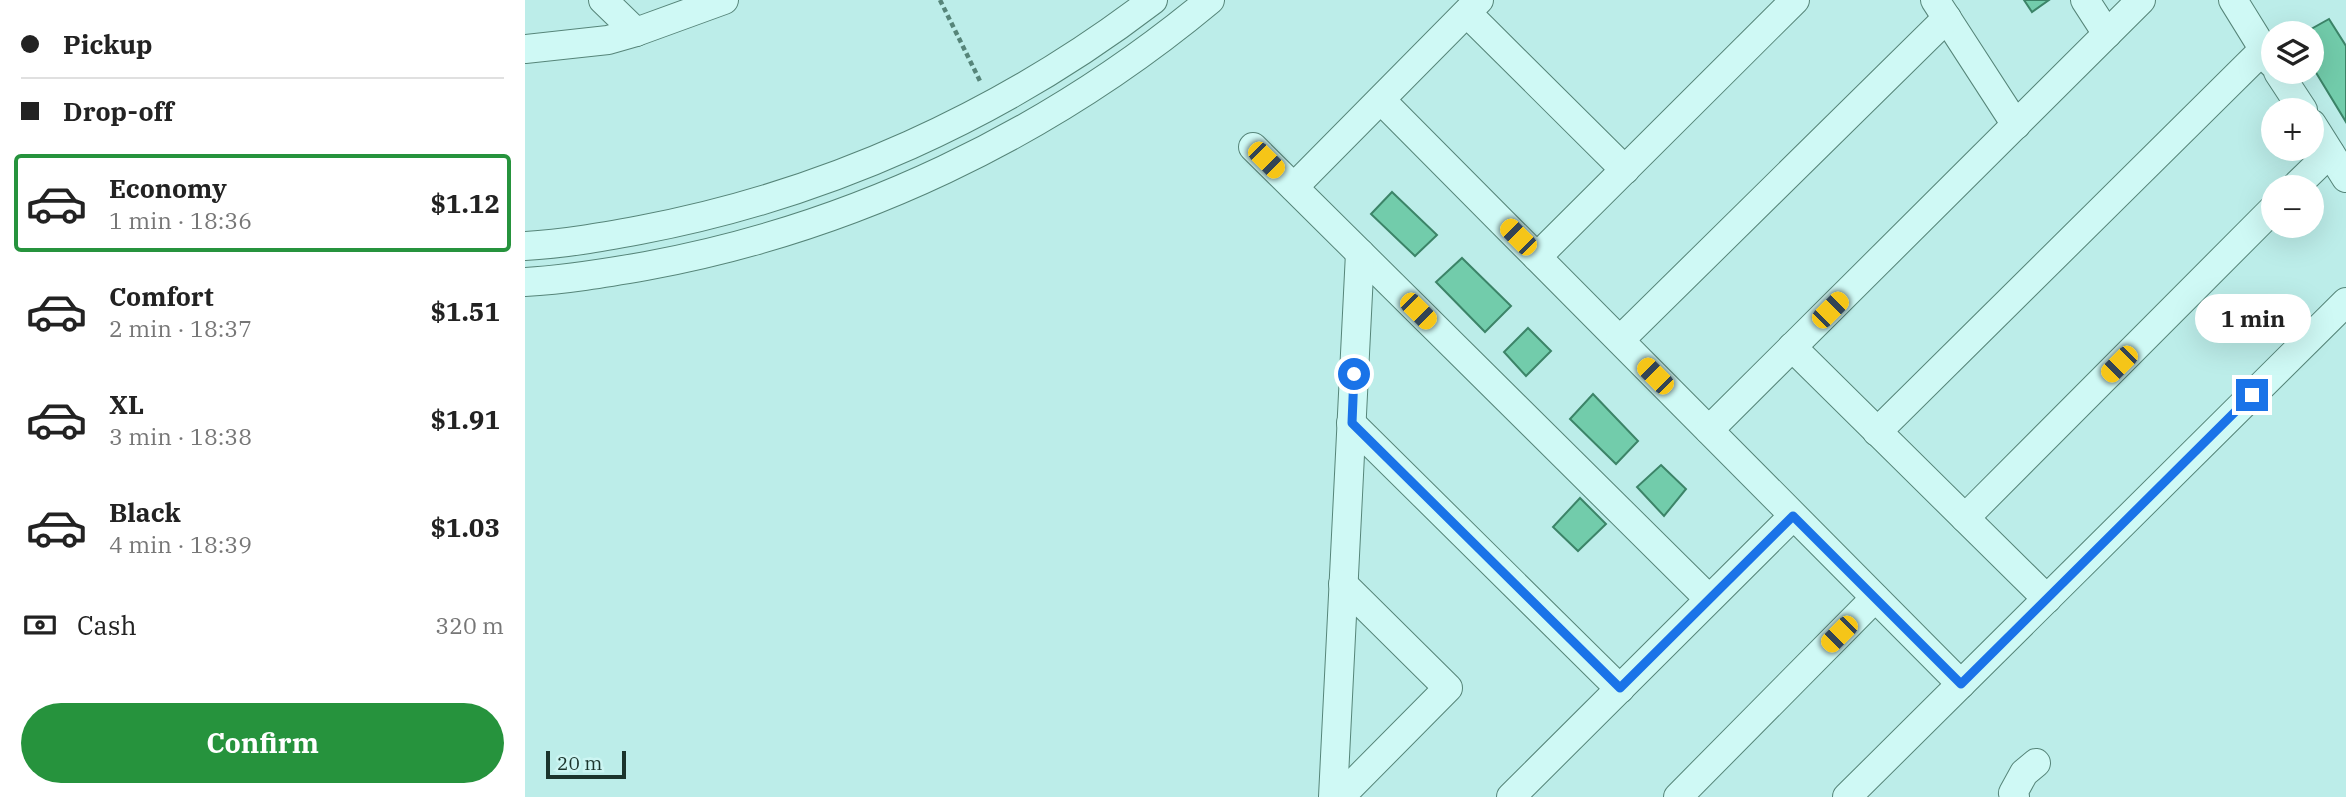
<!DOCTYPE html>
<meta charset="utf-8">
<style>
body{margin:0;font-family:"IBM Plex Serif",serif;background:#f2f2f2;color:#222;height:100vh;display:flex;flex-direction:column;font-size:26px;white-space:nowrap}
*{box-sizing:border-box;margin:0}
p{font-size:23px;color:#767676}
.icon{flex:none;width:38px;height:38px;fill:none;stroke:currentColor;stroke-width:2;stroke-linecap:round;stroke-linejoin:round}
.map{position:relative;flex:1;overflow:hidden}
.panel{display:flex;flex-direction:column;background:#fff;width:525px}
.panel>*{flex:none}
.banner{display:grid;align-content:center;height:154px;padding:0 21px;background:#fff}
.controls{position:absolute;left:1736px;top:21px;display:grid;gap:14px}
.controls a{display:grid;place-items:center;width:63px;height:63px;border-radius:50%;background:#fff;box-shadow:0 7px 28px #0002;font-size:35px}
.scale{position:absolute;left:21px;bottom:18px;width:80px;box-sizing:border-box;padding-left:7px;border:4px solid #1b342c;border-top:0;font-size:19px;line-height:24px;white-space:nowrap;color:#1b342c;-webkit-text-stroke:5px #ccf5f2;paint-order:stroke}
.end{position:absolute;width:32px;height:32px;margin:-16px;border:9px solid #1a73e8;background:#fff;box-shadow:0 0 0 4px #fff}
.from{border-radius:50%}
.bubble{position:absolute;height:49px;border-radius:24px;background:#fff;box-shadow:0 7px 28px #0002;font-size:23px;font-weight:700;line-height:49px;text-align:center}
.car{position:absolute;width:21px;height:42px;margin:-21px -10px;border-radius:9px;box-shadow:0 0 5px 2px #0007;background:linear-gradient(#f5c518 24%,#345 0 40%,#f5c518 0 76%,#345 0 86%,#f5c518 0)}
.banner b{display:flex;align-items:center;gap:24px;height:66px;font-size:26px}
.banner b+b{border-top:2px solid #e0e0e0}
.banner i{width:18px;height:18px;background:#222}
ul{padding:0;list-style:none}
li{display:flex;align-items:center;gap:21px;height:98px;margin:0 14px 10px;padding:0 7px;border:4px solid transparent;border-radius:7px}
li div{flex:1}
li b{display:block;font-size:26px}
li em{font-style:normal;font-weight:700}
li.selected{border-color:#26933d}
li>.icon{width:63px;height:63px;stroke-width:1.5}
.pay{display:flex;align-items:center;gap:18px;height:77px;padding:0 21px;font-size:26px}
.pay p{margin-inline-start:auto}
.primary-button{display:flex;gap:14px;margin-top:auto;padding:14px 21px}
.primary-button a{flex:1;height:80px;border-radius:42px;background:#26933d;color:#fff;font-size:28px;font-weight:700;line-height:80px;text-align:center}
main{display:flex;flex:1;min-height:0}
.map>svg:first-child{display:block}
.building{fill:#72ccab;stroke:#3c8468;stroke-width:2}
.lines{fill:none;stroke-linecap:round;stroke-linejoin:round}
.minor-casing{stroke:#568579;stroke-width:30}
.path{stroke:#568579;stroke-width:4.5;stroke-dasharray:5 3.5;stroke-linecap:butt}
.minor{stroke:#cff9f5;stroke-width:28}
.route{stroke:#1a73e8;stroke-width:9}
</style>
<main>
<section class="panel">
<div class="banner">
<b><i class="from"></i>Pickup</b>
<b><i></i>Drop-off</b>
</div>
<ul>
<li class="selected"><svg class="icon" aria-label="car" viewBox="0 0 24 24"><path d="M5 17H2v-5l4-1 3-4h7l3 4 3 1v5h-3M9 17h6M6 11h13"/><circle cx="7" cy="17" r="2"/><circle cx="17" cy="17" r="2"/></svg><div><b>Economy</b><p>1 min · 18:36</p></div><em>$1.12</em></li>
<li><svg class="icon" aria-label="car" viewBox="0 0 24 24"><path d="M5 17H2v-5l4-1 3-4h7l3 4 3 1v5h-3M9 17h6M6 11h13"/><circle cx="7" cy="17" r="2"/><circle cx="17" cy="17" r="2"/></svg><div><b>Comfort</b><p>2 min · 18:37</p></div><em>$1.51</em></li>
<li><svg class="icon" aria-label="car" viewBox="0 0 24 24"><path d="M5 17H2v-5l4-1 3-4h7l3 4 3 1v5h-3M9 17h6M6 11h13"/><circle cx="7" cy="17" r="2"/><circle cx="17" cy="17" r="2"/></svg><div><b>XL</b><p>3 min · 18:38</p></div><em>$1.91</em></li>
<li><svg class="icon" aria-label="car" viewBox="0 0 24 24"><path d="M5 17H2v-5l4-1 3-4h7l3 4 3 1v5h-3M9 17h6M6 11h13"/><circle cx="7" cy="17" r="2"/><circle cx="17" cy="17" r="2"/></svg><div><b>Black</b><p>4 min · 18:39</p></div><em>$1.03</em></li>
</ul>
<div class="pay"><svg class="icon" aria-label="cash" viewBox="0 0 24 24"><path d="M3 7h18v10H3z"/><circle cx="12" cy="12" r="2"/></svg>Cash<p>320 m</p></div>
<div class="primary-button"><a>Confirm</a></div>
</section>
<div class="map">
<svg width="1821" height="797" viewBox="0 0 1821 797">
<rect width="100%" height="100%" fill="#bcede9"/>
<!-- building -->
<g class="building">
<path d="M 1499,0 L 1524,0 L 1507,12 Z"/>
<path d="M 1804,19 L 1821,46 L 1821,122 L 1787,66 L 1787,33 L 1779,33 Z"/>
<path d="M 867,192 L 912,235 L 890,256 L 846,214 Z"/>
<path d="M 937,258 L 986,306 L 960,332 L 911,282 Z"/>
<path d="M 1003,328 L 1026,351 L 1001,376 L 979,352 Z"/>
<path d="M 1068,394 L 1113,441 L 1091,464 L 1045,419 Z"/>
<path d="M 1136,465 L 1161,489 L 1139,516 L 1112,487 Z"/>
<path d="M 1055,498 L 1081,524 L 1053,551 L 1028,527 Z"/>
</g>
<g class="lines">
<!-- minor casing -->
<g class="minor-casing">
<g id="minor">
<path d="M 78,0 L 111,32"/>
<path d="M 1410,0 L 1491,125"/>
<path d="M 1560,0 L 1582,34"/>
<path d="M 1708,0 L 1747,63"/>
<path d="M 942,13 L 1100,170"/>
<path d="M 0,49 L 83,40 L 111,32 L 199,0"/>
<path d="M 1753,72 L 1778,110"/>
<path d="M 856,100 L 1436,684"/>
<path d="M 1787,124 L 1821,178"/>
<path d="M 728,147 L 1184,599"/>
<path d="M 769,187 L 954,0"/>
<path d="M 1770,187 L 1805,153"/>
<path d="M 0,246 C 39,244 77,237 115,230 C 301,195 478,115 628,0"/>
<path d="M 1012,257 L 1270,0"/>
<path d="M 0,282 C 40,280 81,273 121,266 C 328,228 523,135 685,0"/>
<path d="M 1095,340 L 1422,18"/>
<path d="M 1267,347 L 1522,599"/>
<path d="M 826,423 L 1095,689"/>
<path d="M 1184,430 L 1616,0"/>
<path d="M 1352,432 L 1739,49"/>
<path d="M 1440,518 L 1748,209"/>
<path d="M 808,797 L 835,253"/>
<path d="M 815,797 L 923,688 L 818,584"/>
<path d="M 986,797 L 1268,516"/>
<path d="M 1153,797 L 1350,598"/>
<path d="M 1322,797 L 1821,302"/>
<path d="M 1490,797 L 1488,793 L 1499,773 L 1511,763"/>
</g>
</g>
<!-- path -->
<path class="path" d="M 415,0 L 455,81"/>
<!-- minor -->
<use href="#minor" class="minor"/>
</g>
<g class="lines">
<!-- route -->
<path class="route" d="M 829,374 L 827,423 L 1095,688 L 1268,516 L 1436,684 L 1727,395"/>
</g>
</svg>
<div class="controls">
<a><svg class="icon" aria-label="layers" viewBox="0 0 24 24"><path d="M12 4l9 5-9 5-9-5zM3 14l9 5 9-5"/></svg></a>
<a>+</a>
<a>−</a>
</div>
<div class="scale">20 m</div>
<i class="end from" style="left:829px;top:374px"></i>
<i class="end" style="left:1727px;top:395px"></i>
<div class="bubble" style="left:1670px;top:294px;width:116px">1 min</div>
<i class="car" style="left:741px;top:160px;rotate:135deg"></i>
<i class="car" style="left:993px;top:237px;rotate:315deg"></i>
<i class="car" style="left:1305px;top:310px;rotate:45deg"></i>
<i class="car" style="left:893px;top:311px;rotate:135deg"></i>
<i class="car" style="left:1594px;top:364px;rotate:225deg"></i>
<i class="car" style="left:1130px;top:376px;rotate:315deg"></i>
<i class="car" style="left:1314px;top:634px;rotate:225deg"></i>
</div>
</main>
